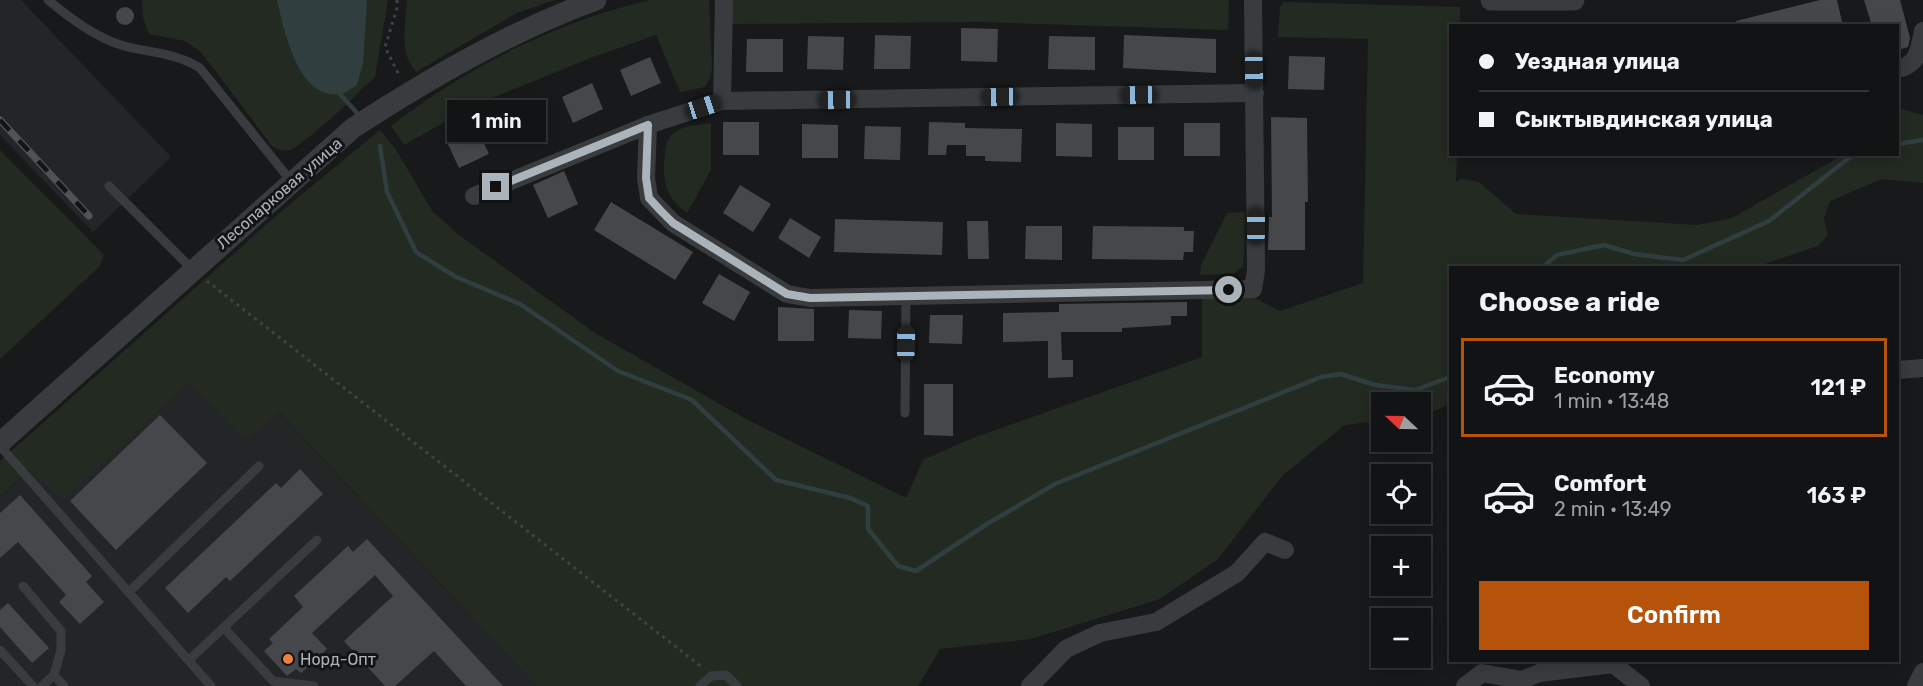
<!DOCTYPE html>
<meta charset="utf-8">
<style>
body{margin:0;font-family:Rubik,sans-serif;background:#1f2022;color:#f1f3f6;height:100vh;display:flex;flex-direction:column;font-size:22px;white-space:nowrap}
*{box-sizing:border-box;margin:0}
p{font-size:20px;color:#9c9ea0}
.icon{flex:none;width:33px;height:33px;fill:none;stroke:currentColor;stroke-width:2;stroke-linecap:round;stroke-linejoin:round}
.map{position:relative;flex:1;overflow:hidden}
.drawer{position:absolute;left:1449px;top:266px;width:450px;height:396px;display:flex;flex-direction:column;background:#121314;border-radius:0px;box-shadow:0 3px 15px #0003,0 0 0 2px #313234}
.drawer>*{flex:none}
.top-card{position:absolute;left:1449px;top:24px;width:450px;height:132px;border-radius:0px;box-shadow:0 3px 15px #0003,0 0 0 2px #313234;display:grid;align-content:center;height:132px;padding:0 30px;background:#121314}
.needle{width:39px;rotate:292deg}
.tools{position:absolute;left:1371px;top:392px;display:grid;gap:12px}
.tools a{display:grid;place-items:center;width:60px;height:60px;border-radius:0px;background:#121314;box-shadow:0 3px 15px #0003,0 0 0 2px #313234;font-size:30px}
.end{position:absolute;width:27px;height:27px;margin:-14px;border:8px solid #abb4ba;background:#111;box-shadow:0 0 0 3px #111}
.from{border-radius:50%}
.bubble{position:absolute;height:42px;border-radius:0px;background:#121314;box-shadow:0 3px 15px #0003,0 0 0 2px #313234;font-size:20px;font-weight:600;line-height:42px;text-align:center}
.car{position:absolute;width:18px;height:36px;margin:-18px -9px;border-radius:8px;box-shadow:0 0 4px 2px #0007;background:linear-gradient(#222 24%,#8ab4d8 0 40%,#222 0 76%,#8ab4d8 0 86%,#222 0)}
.top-card b{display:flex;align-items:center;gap:21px;height:57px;font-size:22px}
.top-card b+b{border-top:2px solid #313234}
.top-card i{width:15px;height:15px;background:#f1f3f6}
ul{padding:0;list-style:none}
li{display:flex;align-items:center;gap:18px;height:99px;margin:0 12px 9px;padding:0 18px;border:3px solid transparent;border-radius:0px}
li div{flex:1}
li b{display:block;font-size:22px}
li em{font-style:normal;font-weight:600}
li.on{border-color:#b45309}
li>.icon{width:54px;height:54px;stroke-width:1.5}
h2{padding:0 30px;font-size:27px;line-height:72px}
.action{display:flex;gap:12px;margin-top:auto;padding:12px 30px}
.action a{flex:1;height:69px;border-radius:0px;background:#b45309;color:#fff;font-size:24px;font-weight:600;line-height:69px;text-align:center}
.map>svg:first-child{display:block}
.built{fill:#242527}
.green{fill:#232a22}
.water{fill:#303e40}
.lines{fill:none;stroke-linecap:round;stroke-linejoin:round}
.stream{stroke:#303e40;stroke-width:4.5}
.building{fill:#45474a}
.path{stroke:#3f4346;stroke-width:3;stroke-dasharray:3 4.5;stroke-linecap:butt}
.service{stroke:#393c3f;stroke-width:9}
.minor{stroke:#393c3f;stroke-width:18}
.tertiary{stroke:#393c3f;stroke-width:21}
.rail-casing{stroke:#4e5356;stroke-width:7}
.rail{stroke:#131415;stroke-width:4.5;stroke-dasharray:14;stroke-linecap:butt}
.route{stroke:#abb4ba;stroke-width:8}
.poi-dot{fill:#ee803d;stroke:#131415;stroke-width:2}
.labels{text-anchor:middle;stroke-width:6;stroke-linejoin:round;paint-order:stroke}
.street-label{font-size:16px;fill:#abb4ba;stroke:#131415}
.poi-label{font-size:16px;fill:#abb4ba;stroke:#131415;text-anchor:start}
</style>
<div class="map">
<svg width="1923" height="686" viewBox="0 0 1923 686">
<rect width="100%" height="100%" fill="#18191a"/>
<!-- built -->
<g class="built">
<path d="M 0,0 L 21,0 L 171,157 L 93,232 L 0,135 Z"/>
<path d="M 195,323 L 536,686 L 0,686 L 0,497 Z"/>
</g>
<!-- green -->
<g class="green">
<path d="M 142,0 L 388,0 L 375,77 L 367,85 L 364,86 C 358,96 299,148 290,150 C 282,152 278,149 272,146 L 201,52 L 185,41 L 149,34 L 143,17 Z"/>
<path d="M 407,0 L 555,0 L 517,13 L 416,72 C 398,53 406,24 407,0 Z"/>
<path d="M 650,0 L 709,0 L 712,66 L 711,76 L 705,87 L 680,92 L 656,35 L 596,56 L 477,104 L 404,145 L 391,126 C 465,68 558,21 650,0 Z"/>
<path d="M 729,0 L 1229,0 L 1228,30 L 980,22 L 732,24 L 731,85 Z"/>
<path d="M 1283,2 L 1460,7 L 1460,25 L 1450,26 L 1450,154 L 1457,155 L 1456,182 L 1461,179 L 1479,182 L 1516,214 L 1698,225 L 1732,218 L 1834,160 L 1839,155 L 1898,154 L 1898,108 L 1923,115 L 1923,183 L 1882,179 L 1830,201 L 1824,218 L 1828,235 L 1818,246 L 1756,267 L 1450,267 L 1450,404 L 1421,417 L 1420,402 L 1382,402 L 1381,421 L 1345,425 L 1283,475 L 1218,559 L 1160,599 L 1031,639 L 940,649 L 918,686 L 536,686 L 279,412 L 249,438 L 243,439 L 190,383 L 185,385 L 63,500 L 29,470 L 0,497 L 0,461 L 284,209 L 380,130 L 395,148 L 433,212 L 459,235 L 595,333 L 746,419 L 906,498 L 923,460 L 970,439 L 1202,357 L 1202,298 L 1255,298 L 1280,311 L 1363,283 L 1368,39 L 1278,37 L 1280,7 Z"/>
<path d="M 711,123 L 711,170 L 687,213 C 664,197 662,178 665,152 C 666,144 668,137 675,132 C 684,125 700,125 711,123 Z"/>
<path d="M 0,150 L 104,255 L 99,267 L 0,359 Z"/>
<path d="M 1246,212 L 1243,267 L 1233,274 L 1200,275 L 1201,265 L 1227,213 Z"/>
</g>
<!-- water -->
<path class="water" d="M 277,0 L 367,0 L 363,63 L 357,85 C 352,88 345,94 340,94 C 298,100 284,30 277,0 Z"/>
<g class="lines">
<!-- stream -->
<g class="stream">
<path d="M 340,94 L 357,113"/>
<path d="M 1898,144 L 1923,140"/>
<path d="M 380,146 L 387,192 L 416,252 L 456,277 L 520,304 L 618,371 L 692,400 L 776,480 L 850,498 L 868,506 L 868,529 L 898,566 L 916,571 L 987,524 L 1055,484 L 1321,377 L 1341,374 L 1375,385 L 1415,390 L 1450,377"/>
<path d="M 1543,267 L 1557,255 L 1604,245 L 1634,254 L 1683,260 L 1769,221 L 1854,154"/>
</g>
</g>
<!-- building -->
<g class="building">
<path d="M 1820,0 L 1837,0 L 1843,26 L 1737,26 L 1736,21 Z"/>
<path d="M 1864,0 L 1900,0 L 1910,38 L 1908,47 L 1898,50 L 1898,26 L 1872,26 Z"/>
<circle cx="125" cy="16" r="9"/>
<path d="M 961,28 L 998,29 L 997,62 L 961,61 Z"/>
<path d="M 875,35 L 911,36 L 910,69 L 874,69 Z"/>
<path d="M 1124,35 L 1216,39 L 1216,73 L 1123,68 Z"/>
<path d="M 808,36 L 844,37 L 843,70 L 807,69 Z"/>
<path d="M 1049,36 L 1095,37 L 1095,70 L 1048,69 Z"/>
<path d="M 747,39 L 783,39 L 783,72 L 746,72 Z"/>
<path d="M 1289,56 L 1325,57 L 1324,90 L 1288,89 Z"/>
<path d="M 650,57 L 661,83 L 631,96 L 620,70 Z"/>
<path d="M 592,83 L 603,109 L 573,123 L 562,97 Z"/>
<path d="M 533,103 L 545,129 L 515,143 L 503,117 Z"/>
<path d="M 1271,117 L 1307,118 L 1308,202 L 1305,202 L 1305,250 L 1268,250 L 1269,217 L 1272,217 Z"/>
<rect x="723" y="122" width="36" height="33"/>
<path d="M 929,122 L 965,123 L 965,128 L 1022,129 L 1021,162 L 985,161 L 985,156 L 966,156 L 966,145 L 947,145 L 946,155 L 928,155 Z"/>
<path d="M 1056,123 L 1092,124 L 1092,157 L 1056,156 Z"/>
<rect x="1184" y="123" width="36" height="33"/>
<path d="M 802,124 L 838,125 L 838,158 L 802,158 Z"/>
<path d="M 865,126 L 901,127 L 900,160 L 864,159 Z"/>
<rect x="1118" y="127" width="36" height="33"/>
<path d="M 477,128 L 489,154 L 459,168 L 447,142 Z"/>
<path d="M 564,171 L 578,204 L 548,218 L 533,185 Z"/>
<path d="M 740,185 L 771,204 L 753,232 L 723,213 Z"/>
<path d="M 611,202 L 693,252 L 675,280 L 594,230 Z"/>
<path d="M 790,218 L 821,237 L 809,258 L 778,238 Z"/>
<path d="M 835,219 L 943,222 L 942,255 L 834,252 Z"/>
<path d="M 967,221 L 988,221 L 989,259 L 968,259 Z"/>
<path d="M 1026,226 L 1062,226 L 1062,260 L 1025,259 Z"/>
<path d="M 1093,226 L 1184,227 L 1184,231 L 1194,231 L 1193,252 L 1184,252 L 1183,260 L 1092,259 Z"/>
<path d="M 719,274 L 750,292 L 734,321 L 702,303 Z"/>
<path d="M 1187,302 L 1187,316 L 1171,316 L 1171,325 L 1122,328 L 1122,332 L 1061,332 L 1062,360 L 1073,360 L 1073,377 L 1048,378 L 1048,341 L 1003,342 L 1003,313 L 1059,312 L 1059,304 Z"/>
<path d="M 778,307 L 814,309 L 814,341 L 778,341 Z"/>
<path d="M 849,310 L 882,311 L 881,339 L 848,338 Z"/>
<path d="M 930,315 L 963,315 L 962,344 L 929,343 Z"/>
<path d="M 924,384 L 953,384 L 953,436 L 924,435 Z"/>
<path d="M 160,415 L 207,463 L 116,550 L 70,501 Z"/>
<path d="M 300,469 L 323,494 L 230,581 L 226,577 L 188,613 L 165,588 L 276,483 L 281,488 Z"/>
<path d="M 20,495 L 92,576 L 86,582 L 104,602 L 80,624 L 59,602 L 66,595 L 18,542 L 0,558 L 0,513 Z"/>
<path d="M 367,539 L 503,686 L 466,686 L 434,651 L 395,686 L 385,686 L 344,641 L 393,596 L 375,575 L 312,633 L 327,649 L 301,673 L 296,669 L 287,676 L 264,651 L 273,643 L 269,639 L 303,607 L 294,596 L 348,546 L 353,552 Z"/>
<path d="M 8,603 L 49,648 L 32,663 L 0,627 L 0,610 Z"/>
</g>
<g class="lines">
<!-- path -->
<g class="path">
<path d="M 397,0 L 397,8 L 385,47 L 400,77"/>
<path d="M 207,281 L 703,668"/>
</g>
<!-- service -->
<g class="service">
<path d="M 48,0 C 70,18 96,38 124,46 C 150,53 177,53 200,68 L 291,181"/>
<path d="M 109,186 L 192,269"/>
<path d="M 905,413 L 906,296"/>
<path d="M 0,446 L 211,686"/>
<path d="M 23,586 L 61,631 L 61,650 L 54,675"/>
<path d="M 129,592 L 259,466"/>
<path d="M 224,628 L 273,681 L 314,686"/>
<path d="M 0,650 L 33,686"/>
<path d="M 189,660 L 317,540"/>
<path d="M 42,686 L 54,675 L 64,686"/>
<path d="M 700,686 L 711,676 L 726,675 L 737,686"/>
</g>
<!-- minor -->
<g class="minor">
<path d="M 1898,69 C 1919,64 1919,49 1923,31"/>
<path d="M 722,101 L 724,0"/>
<path d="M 648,125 L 646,178 L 649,198 L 673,223 L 787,294 L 810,298 L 1253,289 L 1256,270 L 1253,0"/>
<path d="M 474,196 L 648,125 L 722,101 L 1255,93"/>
<path d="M 1898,370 L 1923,368"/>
<path d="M 1030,686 L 1066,649 L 1100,633 L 1156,622 L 1237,573 L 1265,542 L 1285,550"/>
<path d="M 1465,686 L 1482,673 L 1522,680 L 1539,673 L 1613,664 L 1641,686"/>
<path d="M 1916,686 L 1923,672"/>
</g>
<!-- tertiary -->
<g class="tertiary">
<path d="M 1491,0 L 1574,0"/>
<path d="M 0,443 L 353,128 C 430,78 509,32 596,0"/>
</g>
<!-- rail casing -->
<g class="rail-casing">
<path id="rail" d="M 0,120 L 89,216"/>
</g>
<!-- rail -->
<use href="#rail" class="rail"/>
</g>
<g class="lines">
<!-- route -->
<path class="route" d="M 496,187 L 648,125 L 646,178 L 649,198 L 661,211 L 673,223 L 787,294 L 810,298 L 1229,290"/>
</g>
<!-- markers -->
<circle class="poi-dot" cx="288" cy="659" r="6"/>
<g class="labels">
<!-- street labels -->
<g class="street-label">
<text transform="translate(279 193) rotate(-41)" y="6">Лесопарковая улица</text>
</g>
<!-- poi labels -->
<g class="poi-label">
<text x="300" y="665">Норд-Опт</text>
</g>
</g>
</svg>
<div class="tools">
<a><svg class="needle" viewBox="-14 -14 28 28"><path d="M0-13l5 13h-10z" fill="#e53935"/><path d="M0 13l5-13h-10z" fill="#9c9ea0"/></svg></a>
<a><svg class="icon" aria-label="locate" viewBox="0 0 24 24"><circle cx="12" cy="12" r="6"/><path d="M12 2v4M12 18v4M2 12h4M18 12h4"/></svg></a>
<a>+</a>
<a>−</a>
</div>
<i class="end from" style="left:1229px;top:290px"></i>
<i class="end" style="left:496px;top:187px"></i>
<div class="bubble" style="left:447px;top:100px;width:99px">1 min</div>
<i class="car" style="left:1254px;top:70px;rotate:179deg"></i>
<i class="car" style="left:1139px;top:95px;rotate:269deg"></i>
<i class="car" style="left:1000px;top:97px;rotate:269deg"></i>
<i class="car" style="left:837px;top:100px;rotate:269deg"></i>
<i class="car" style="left:703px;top:107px;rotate:72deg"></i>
<i class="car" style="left:1256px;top:226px;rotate:0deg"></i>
<i class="car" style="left:906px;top:343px;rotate:1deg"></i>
<div class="top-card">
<b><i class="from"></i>Уездная улица</b>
<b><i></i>Сыктывдинская улица</b>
</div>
<section class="drawer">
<h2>Choose a ride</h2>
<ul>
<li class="on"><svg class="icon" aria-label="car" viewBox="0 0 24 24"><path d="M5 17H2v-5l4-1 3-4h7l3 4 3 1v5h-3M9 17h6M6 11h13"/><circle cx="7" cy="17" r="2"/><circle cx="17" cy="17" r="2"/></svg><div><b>Economy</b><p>1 min · 13:48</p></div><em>121 ₽</em></li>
<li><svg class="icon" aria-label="car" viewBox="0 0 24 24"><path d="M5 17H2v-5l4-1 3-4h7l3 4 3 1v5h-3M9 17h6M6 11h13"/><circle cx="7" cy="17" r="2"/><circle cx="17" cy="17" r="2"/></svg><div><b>Comfort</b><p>2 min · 13:49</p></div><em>163 ₽</em></li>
</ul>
<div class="action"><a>Confirm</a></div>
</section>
</div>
